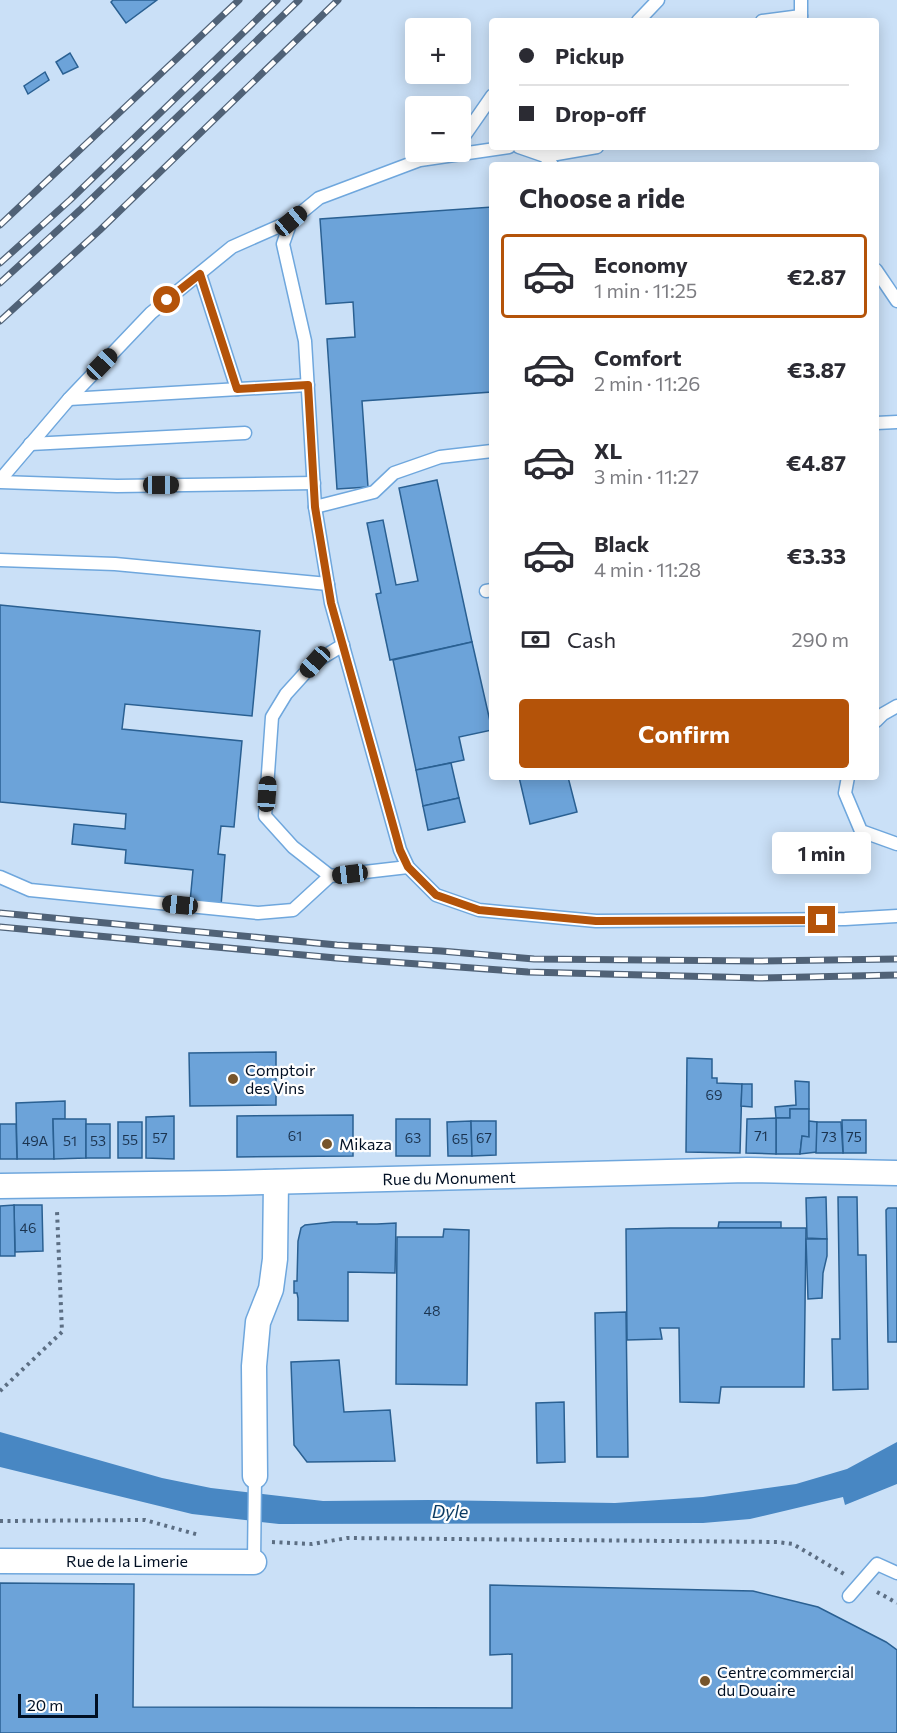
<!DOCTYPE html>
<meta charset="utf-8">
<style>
body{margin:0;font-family:Commissioner,sans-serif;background:#f2f2f3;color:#2b2b33;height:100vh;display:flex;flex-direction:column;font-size:22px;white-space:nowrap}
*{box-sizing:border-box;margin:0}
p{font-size:20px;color:#7c7c81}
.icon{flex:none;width:33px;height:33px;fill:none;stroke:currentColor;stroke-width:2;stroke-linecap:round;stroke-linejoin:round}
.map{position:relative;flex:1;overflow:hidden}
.sheet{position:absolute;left:489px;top:162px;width:390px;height:618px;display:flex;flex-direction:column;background:#fff;border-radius:6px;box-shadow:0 3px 15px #0003}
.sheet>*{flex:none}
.banner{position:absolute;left:489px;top:18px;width:390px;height:132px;border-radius:6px;box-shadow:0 3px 15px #0003;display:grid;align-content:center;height:132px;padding:0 30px;background:#fff}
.buttons{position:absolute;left:405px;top:18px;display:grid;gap:12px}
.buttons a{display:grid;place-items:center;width:66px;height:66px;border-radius:6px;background:#fff;box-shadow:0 3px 15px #0003;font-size:30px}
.scale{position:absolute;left:18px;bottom:15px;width:80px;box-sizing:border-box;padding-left:6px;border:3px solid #000f23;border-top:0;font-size:16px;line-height:21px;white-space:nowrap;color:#000f23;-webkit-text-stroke:4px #fefefe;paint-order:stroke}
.end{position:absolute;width:27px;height:27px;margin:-14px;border:8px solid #b45309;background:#fff;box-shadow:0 0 0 3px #fff}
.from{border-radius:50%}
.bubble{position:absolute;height:42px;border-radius:6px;background:#fff;box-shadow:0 3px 15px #0003;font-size:20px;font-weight:700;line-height:42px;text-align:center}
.car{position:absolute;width:18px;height:36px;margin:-18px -9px;border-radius:8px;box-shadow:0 0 4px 2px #0007;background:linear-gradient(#222 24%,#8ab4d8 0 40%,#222 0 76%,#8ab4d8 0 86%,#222 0)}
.banner b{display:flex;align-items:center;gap:21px;height:57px;font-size:22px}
.banner b+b{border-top:2px solid #e1e1e2}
.banner i{width:15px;height:15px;background:#2b2b33}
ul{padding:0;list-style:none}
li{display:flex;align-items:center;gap:18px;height:84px;margin:0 12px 9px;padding:0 18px;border:3px solid transparent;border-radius:6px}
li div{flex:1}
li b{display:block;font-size:22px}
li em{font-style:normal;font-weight:700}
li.selected{border-color:#b45309}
li>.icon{width:54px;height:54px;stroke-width:1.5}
h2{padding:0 30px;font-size:27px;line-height:72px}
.pay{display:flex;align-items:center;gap:15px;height:66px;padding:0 30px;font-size:22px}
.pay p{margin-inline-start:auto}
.cta{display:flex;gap:12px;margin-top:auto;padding:12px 30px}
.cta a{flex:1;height:69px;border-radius:6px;background:#b45309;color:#fff;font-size:24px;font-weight:700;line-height:69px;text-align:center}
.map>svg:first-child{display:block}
.water{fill:#4887c3}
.building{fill:#6ca3d9;stroke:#2a6092;stroke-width:1.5}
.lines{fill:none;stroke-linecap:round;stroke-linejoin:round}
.lane-casing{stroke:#6fa7dd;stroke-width:15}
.street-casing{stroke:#6fa7dd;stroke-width:27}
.path{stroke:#5c6e83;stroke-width:4;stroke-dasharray:3 4.5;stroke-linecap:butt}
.lane{stroke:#fff;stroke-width:12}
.street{stroke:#fff;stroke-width:24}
.rail-casing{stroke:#506277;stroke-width:7}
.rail{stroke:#fefefe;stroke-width:4.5;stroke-dasharray:14;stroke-linecap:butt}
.route{stroke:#b45309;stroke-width:8}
.poi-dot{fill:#77552c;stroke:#fefefe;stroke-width:2}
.labels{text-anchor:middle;stroke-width:4.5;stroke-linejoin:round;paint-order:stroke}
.number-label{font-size:14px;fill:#1b3450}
.poi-label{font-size:16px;fill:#000f23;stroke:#fefefe;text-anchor:start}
.street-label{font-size:16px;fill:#000f23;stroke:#fefefe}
.water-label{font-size:18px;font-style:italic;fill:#0b3b63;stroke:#fefefe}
</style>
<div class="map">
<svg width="897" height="1733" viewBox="0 0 897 1733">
<rect width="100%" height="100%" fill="#cae0f7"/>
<!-- water -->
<path class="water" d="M 0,1432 L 162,1478 L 211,1488 L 323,1501 L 428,1500 L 615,1503 L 703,1497 L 796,1484 L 847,1469 L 897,1442 L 897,1484 L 845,1505 L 843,1497 L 750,1519 L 703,1523 L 279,1524 L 192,1514 L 0,1467 Z"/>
<!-- building -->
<g class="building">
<path d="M 113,0 L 157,0 L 126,23 L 111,2 Z"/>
<path d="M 70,53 L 78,67 L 63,74 L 56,62 Z"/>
<path d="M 45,72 L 49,80 L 28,94 L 24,86 Z"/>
<path d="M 492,207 L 492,392 L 362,401 L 368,487 L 337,489 L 327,339 L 355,337 L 353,302 L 326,304 L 320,219 Z"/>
<path d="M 437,480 L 472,642 L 390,660 L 376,594 L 381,593 L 367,523 L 383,520 L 396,585 L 418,581 L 399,488 Z"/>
<path d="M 0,605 L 260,631 L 252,716 L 125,704 L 122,729 L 242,741 L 234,827 L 221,826 L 218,854 L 225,855 L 221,906 L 190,902 L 193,870 L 125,863 L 126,850 L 72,844 L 74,824 L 125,829 L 126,814 L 0,802 Z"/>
<path d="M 472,642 L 492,730 L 459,737 L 464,760 L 416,770 L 393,660 Z"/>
<path d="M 451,763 L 459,798 L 423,806 L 416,770 Z"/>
<path d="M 519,777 L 568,777 L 577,812 L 530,824 Z"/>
<path d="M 459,798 L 465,822 L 428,830 L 423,806 Z"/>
<path d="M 276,1052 L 276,1105 L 190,1106 L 189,1053 Z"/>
<path d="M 687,1058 L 712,1059 L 712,1078 L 717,1078 L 717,1083 L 742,1084 L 740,1153 L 686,1152 Z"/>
<path d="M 795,1081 L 809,1082 L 809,1109 L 790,1109 L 790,1118 L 776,1118 L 775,1107 L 796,1105 Z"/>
<path d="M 742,1084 L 752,1084 L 752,1107 L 741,1106 Z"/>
<path d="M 65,1101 L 65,1119 L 53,1119 L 54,1159 L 17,1159 L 16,1103 Z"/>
<path d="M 790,1109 L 809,1109 L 809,1137 L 802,1136 L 800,1154 L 776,1154 L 776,1118 L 790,1118 Z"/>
<path d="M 353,1115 L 353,1156 L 237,1157 L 237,1116 Z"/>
<path d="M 174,1116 L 174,1159 L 146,1158 L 146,1117 Z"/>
<path d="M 776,1118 L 776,1154 L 746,1153 L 747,1119 Z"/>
<path d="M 53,1119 L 86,1119 L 86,1158 L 54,1159 Z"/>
<rect x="396" y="1119" width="34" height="37"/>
<path d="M 842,1120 L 866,1120 L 866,1153 L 843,1153 Z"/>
<path d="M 471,1121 L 472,1156 L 448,1156 L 447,1122 Z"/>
<path d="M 471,1121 L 496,1121 L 496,1155 L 472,1156 Z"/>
<path d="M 809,1121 L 817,1122 L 817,1152 L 800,1154 L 802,1136 L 809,1137 Z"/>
<rect x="118" y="1122" width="24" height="36"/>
<path d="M 817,1122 L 841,1122 L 843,1153 L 816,1153 Z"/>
<path d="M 0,1124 L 16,1124 L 17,1159 L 0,1159 Z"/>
<rect x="86" y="1124" width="24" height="34"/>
<path d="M 826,1197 L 827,1239 L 807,1238 L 806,1198 Z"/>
<path d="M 838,1197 L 857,1197 L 858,1255 L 866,1255 L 868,1389 L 833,1390 L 832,1339 L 840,1339 Z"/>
<path d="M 14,1205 L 42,1205 L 43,1251 L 15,1252 Z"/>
<path d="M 14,1205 L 15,1256 L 0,1256 L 0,1206 Z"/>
<path d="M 888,1208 L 897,1208 L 897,1342 L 888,1342 L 886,1210 Z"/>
<path d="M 333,1222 L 357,1222 L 357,1224 L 377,1224 L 396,1223 L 395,1273 L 348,1272 L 348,1321 L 298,1320 L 298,1298 L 297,1293 L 294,1293 L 294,1281 L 297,1281 L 298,1241 L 301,1228 L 305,1225 Z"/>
<path d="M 719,1222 L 781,1222 L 781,1228 L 718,1228 Z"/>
<path d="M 670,1228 L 806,1228 L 804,1387 L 721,1387 L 719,1403 L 680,1402 L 679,1328 L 660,1328 L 662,1339 L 627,1340 L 626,1229 Z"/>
<path d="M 444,1229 L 469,1230 L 467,1385 L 396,1384 L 397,1237 L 443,1237 Z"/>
<path d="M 806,1239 L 827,1239 L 827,1256 L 823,1273 L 822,1298 L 808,1299 Z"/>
<path d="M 626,1312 L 628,1457 L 597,1457 L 595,1313 Z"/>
<path d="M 339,1360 L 344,1412 L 390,1410 L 395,1461 L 307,1462 L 294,1445 L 291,1362 Z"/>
<path d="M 564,1402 L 565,1462 L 537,1463 L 536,1403 Z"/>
<path d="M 0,1583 L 134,1584 L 133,1707 L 512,1708 L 512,1654 L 490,1655 L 490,1585 L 753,1591 L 818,1607 L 886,1642 L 897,1650 L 897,1733 L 0,1733 Z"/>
</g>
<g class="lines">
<!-- lane casing -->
<g class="lane-casing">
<g id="lane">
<path d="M 801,0 L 801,21"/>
<path d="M 638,21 L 658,0"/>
<path d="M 762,21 L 801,16"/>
<path d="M 460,142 L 492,96"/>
<path d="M 509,147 L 420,160 L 319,198 L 291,221 L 283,244 L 305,341 L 315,507 L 331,603 L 400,850 L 408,867 L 436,895 L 479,910 L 596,921 L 845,919 L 897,916"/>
<path d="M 519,147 L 545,156 L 552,165"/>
<path d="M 545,156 L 597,147"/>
<path d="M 876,270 L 897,301"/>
<path d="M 200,274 L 237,389"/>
<path d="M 69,399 L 308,385"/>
<path d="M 876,423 L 897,422"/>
<path d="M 30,444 L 245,433"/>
<path d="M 0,480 L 69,399 L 151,313 L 232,247 L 291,221"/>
<path d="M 0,482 L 117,486 L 314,483"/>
<path d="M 315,507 L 374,492 L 394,473 L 440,457 L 492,451"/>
<path d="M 0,560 L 115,564 L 328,584"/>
<path d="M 486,591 L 492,590"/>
<path d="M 876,721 L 883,714 L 897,706"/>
<path d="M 848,777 L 845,793 L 861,831 L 897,844"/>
<path d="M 330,876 L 293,847 L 265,816 L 272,717 L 286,694 L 315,662 L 343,645"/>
<path d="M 0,877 L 30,890 L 258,913 L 293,910 L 330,876 L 408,867"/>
<path d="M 254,1562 L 255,1476"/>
<path d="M 849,1596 L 877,1564 L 897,1573"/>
</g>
</g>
<!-- street casing -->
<g class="street-casing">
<g id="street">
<path d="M 0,1186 L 225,1183 L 747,1170 L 897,1173"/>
<path d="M 255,1476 L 254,1366 L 258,1322 L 271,1289 L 275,1259 L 276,1182"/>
<path d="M 0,1561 L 254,1562"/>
</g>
</g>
<!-- path -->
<g class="path">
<path d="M 0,1391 L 62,1332 L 57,1211"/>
<path d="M 0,1521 L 145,1520 L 199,1535"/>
<path d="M 272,1542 L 312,1544 L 347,1538 L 777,1542 L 793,1544 L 844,1574"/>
<path d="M 877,1592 L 897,1603"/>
</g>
<!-- lane -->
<use href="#lane" class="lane"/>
<!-- street -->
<use href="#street" class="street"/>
<!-- rail casing -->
<g class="rail-casing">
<g id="rail">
<path d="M 0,225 L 239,0"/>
<path d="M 0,263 L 70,200 L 277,0"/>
<path d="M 0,283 L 81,209 L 299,0"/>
<path d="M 0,321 L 100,230 L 338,0"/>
<path d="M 0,913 L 337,945 L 441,951 L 534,959 L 758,961 L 897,959"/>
<path d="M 0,927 L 336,958 L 528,972 L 759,978 L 897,975"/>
</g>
</g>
<!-- rail -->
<use href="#rail" class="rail"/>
</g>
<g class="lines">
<!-- route -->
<path class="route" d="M 167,300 L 200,274 L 237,389 L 308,385 L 315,507 L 331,603 L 400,850 L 408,867 L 436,895 L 479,910 L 596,921 L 822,920"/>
</g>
<!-- markers -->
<g class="poi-dot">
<circle cx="233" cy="1079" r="6"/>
<circle cx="327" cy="1144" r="6"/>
<circle cx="705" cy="1681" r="6"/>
</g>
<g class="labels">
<!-- number labels -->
<g class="number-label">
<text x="714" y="1100">69</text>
<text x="295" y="1141">61</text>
<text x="761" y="1141">71</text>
<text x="829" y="1142">73</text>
<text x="854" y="1142">75</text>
<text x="160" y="1143">57</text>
<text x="413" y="1143">63</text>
<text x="484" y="1143">67</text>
<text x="460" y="1144">65</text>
<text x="130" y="1145">55</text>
<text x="35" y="1146">49A</text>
<text x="70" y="1146">51</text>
<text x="98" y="1146">53</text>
<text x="28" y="1233">46</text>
<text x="432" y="1316">48</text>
</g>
<!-- poi labels -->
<g class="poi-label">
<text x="245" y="1076">Comptoir<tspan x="245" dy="18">des Vins</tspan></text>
<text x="339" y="1150">Mikaza</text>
<text x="717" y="1678">Centre commercial<tspan x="717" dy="18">du Douaire</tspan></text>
</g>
<!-- street labels -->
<g class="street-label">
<text transform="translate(449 1178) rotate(-1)" y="6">Rue du Monument</text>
<text x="127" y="1567">Rue de la Limerie</text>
</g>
<!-- water labels -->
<g class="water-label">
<text x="450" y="1518">Dyle</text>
</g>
</g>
</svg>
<div class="buttons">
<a>+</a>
<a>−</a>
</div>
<div class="scale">20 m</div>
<i class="end from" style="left:167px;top:300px"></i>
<i class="end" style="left:822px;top:920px"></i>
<div class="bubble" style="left:772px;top:832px;width:99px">1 min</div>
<i class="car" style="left:291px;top:221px;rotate:50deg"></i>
<i class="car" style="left:102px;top:364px;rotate:44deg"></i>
<i class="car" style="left:161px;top:485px;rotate:90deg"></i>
<i class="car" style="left:315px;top:662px;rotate:222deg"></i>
<i class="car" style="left:267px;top:794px;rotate:4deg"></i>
<i class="car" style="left:350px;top:874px;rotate:263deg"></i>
<i class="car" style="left:180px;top:905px;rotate:276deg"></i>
<div class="banner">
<b><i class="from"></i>Pickup</b>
<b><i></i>Drop-off</b>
</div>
<section class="sheet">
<h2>Choose a ride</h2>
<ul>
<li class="selected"><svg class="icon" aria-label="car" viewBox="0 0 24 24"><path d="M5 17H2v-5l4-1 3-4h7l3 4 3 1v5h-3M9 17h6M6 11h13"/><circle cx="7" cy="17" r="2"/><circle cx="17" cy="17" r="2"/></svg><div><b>Economy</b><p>1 min · 11:25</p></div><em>€2.87</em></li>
<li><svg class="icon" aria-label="car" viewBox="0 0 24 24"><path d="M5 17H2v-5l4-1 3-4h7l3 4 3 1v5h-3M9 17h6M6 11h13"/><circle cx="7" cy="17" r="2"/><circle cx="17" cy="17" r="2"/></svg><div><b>Comfort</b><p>2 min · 11:26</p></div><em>€3.87</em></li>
<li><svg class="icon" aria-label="car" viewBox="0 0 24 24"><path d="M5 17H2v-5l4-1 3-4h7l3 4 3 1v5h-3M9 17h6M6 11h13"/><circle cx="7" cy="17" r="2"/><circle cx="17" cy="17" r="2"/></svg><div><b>XL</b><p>3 min · 11:27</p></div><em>€4.87</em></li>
<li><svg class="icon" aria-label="car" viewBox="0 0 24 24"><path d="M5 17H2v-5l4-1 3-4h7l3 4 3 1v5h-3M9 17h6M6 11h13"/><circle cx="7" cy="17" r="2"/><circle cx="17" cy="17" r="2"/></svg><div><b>Black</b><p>4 min · 11:28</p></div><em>€3.33</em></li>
</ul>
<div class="pay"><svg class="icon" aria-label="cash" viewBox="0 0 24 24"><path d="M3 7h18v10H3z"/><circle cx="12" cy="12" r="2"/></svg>Cash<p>290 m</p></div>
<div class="cta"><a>Confirm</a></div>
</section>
</div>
